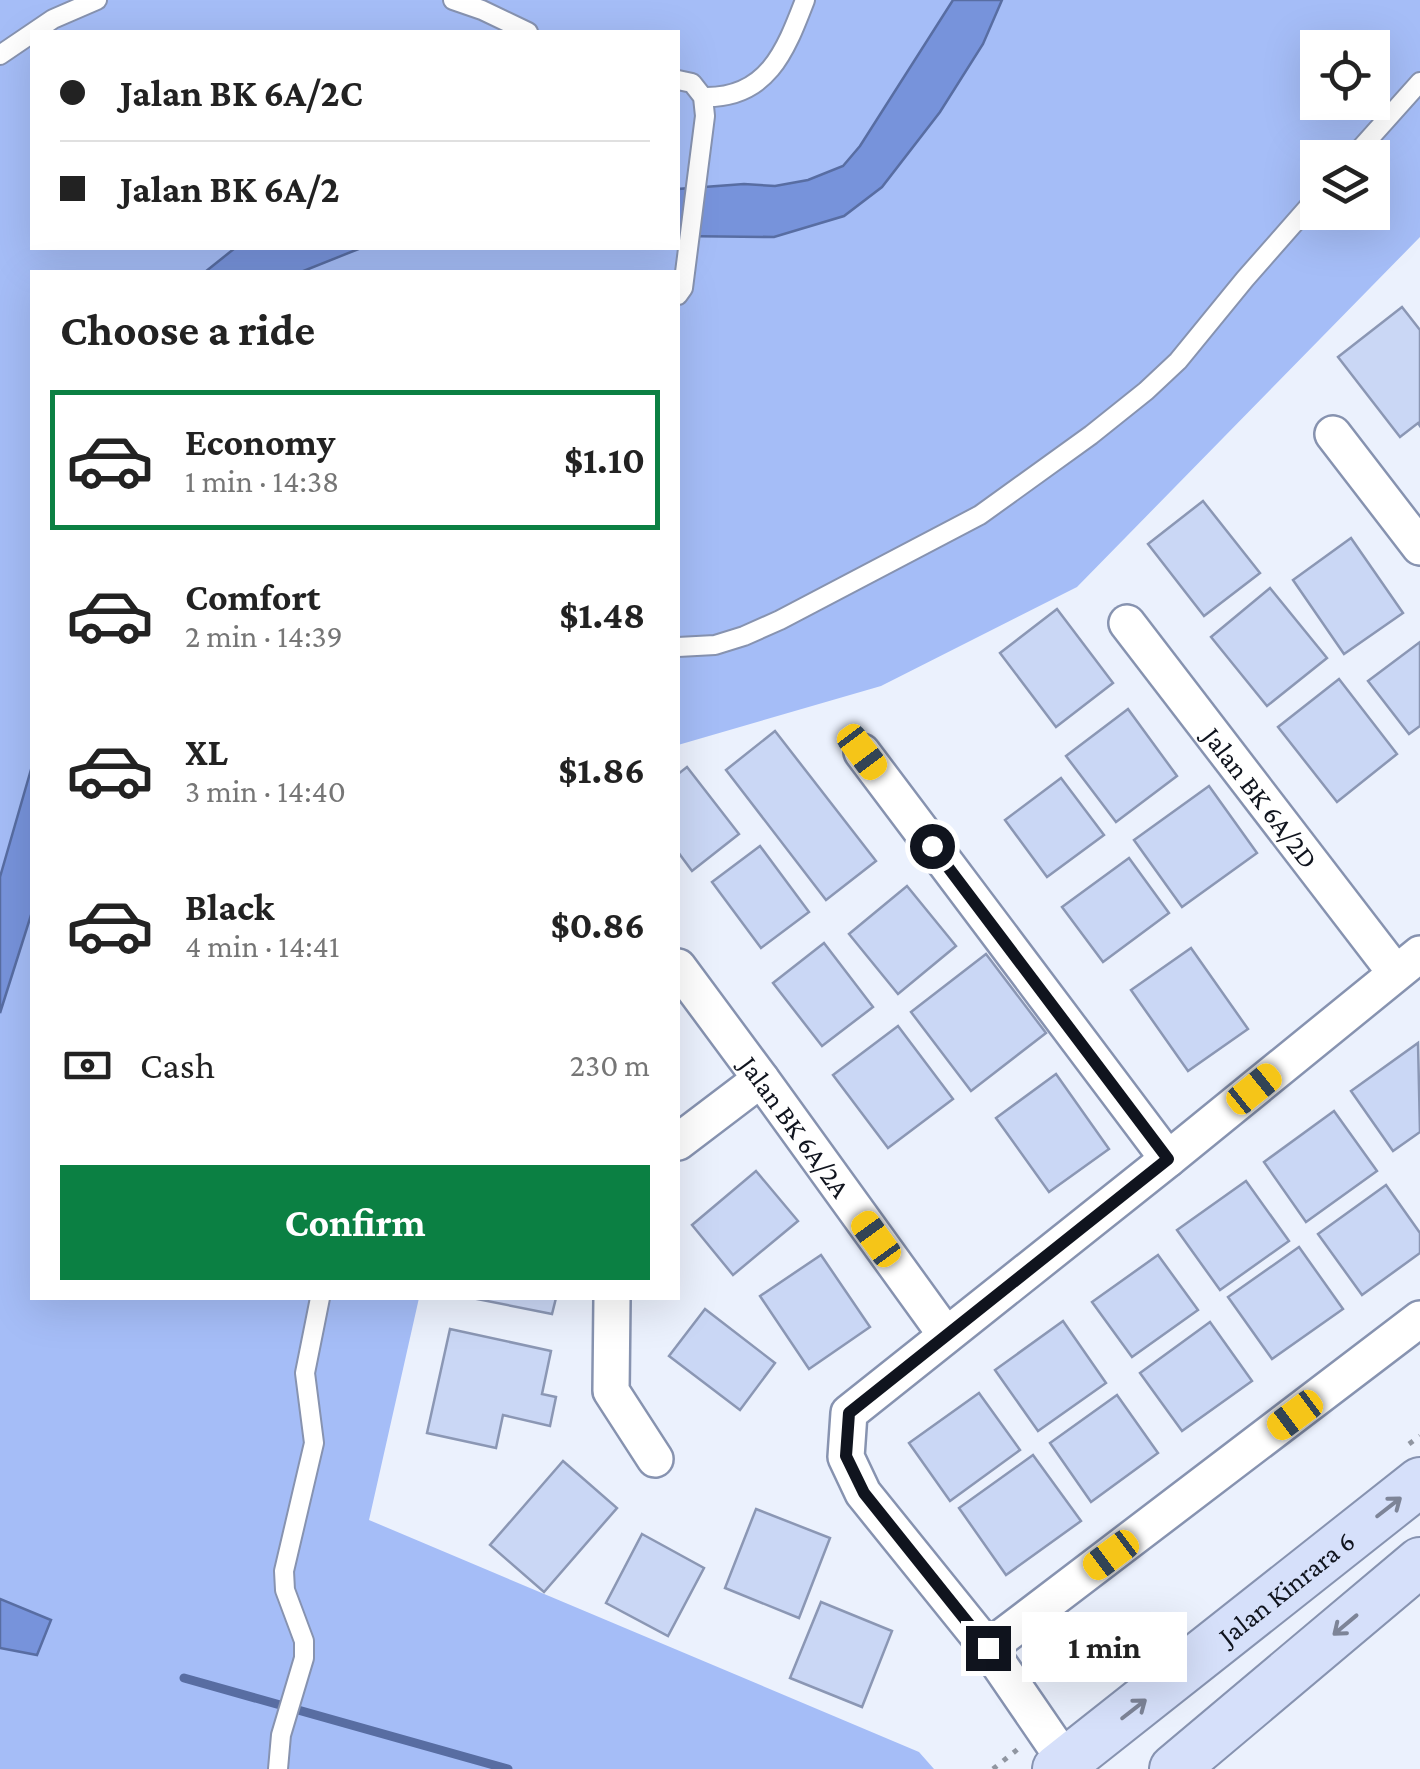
<!DOCTYPE html>
<meta charset="utf-8">
<style>
body{margin:0;font-family:"Crimson Pro",serif;background:#f6f6f6;color:#222;height:100vh;display:flex;flex-direction:column;font-size:38px;white-space:nowrap}
*{box-sizing:border-box;margin:0}
p{font-size:32px;color:#767676}
.icon{flex:none;width:55px;height:55px;fill:none;stroke:currentColor;stroke-width:2;stroke-linecap:round;stroke-linejoin:round}
.map{position:relative;flex:1;overflow:hidden}
.side{position:absolute;left:30px;top:270px;width:650px;height:1030px;display:flex;flex-direction:column;background:#fff;border-radius:0px;box-shadow:0 10px 40px #0002}
.side>*{flex:none}
.banner{position:absolute;left:30px;top:30px;width:650px;height:220px;border-radius:0px;box-shadow:0 10px 40px #0002;display:grid;align-content:center;height:220px;padding:0 30px;background:#fff}
.tools{position:absolute;left:1300px;top:30px;display:grid;gap:20px}
.tools a{display:grid;place-items:center;width:90px;height:90px;border-radius:0px;background:#fff;box-shadow:0 10px 40px #0002;font-size:50px}
.end{position:absolute;width:45px;height:45px;margin:-22px;border:12px solid #10141e;background:#fff;box-shadow:0 0 0 5px #fff}
.from{border-radius:50%}
.bubble{position:absolute;height:70px;border-radius:0px;background:#fff;box-shadow:0 10px 40px #0002;font-size:32px;font-weight:700;line-height:70px;text-align:center}
.car{position:absolute;width:30px;height:60px;margin:-30px -15px;border-radius:12px;box-shadow:0 0 8px 2px #0007;background:linear-gradient(#f5c518 24%,#345 0 40%,#f5c518 0 76%,#345 0 86%,#f5c518 0)}
.banner b{display:flex;align-items:center;gap:35px;height:95px;font-size:38px}
.banner b+b{border-top:2px solid #e0e0e0}
.banner i{width:25px;height:25px;background:#222}
ul{padding:0;list-style:none}
li{display:flex;align-items:center;gap:30px;height:140px;margin:0 20px 15px;padding:0 10px;border:5px solid transparent;border-radius:0px}
li div{flex:1}
li b{display:block;font-size:38px}
li em{font-style:normal;font-weight:700}
li.on{border-color:#0b8043}
li>.icon{width:90px;height:90px;stroke-width:1.5}
h2{padding:0 30px;font-size:45px;line-height:120px}
.pay{display:flex;align-items:center;gap:25px;height:110px;padding:0 30px;font-size:38px}
.pay p{margin-inline-start:auto}
.action{display:flex;gap:20px;margin-top:auto;padding:20px 30px}
.action a{flex:1;height:115px;border-radius:0px;background:#0b8043;color:#fff;font-size:40px;font-weight:700;line-height:115px;text-align:center}
.map>svg:first-child{display:block}
.green{fill:#a5bdf7;fill-rule:evenodd}
.water{fill:#7793db;stroke:#586da2;stroke-width:2.5}
.lines{fill:none;stroke-linecap:round;stroke-linejoin:round}
.stream{stroke:#586da2;stroke-width:9}
.building{fill:#cad7f5;stroke:#8b97b4;stroke-width:2.5}
.lane-casing{stroke:#8793b0;stroke-width:22}
.street-casing{stroke:#8793b0;stroke-width:40}
.secondary-casing{stroke:#8793b0;stroke-width:52}
.path{stroke:#9096a1;stroke-width:5;stroke-dasharray:5 8;stroke-linecap:butt}
.lane{stroke:#fff;stroke-width:18}
.street{stroke:#fff;stroke-width:35}
.secondary{stroke:#d6e0fa;stroke-width:48}
.oneway{stroke:#7d8497}
.route{stroke:#10141e;stroke-width:12}
.labels{text-anchor:middle;stroke-width:8;stroke-linejoin:round;paint-order:stroke}
.street-label{font-size:28px;fill:#10141e;stroke:#fff}
</style>
<div class="map">
<svg width="1420" height="1769" viewBox="0 0 1420 1769">
<rect width="100%" height="100%" fill="#ebf1fd"/>
<!-- green -->
<path class="green" d="M 0,0 L 1420,0 L 1420,237 L 1077,587 L 881,686 L 678,745 L 678,272 L 32,272 L 32,1298 L 419,1298 L 369,1520 L 919,1752 L 934,1769 L 0,1769 ZM 32,32 L 678,32 L 678,248 L 32,248 ZM 1318,48 L 1372,48 L 1372,102 L 1318,102 ZM 1318,158 L 1372,158 L 1372,212 L 1318,212 Z"/>
<!-- water -->
<g class="water">
<path d="M 953,0 L 1002,0 L 983,44 L 940,112 L 882,187 L 844,216 L 774,237 L 678,236 L 678,189 L 744,184 L 775,186 L 808,180 L 843,166 L 860,146 Z"/>
<path d="M 235,248 L 361,248 L 301,272 L 205,272 Z"/>
<path d="M 32,766 L 32,912 L 0,1013 L 0,877 Z"/>
<path d="M 0,1599 L 51,1620 L 37,1655 L 0,1648 Z"/>
</g>
<g class="lines">
<!-- stream -->
<path class="stream" d="M 184,1678 L 508,1769"/>
</g>
<!-- building -->
<g class="building">
<path d="M 1402,307 L 1420,330 L 1420,426 L 1418,423 L 1400,437 L 1338,357 Z"/>
<path d="M 1203,501 L 1260,573 L 1204,616 L 1148,544 Z"/>
<path d="M 1351,538 L 1403,613 L 1344,654 L 1293,580 Z"/>
<path d="M 1270,588 L 1327,658 L 1267,706 L 1211,637 Z"/>
<path d="M 1057,609 L 1113,683 L 1056,727 L 1000,653 Z"/>
<path d="M 1420,642 L 1420,726 L 1409,734 L 1368,681 Z"/>
<path d="M 1339,679 L 1397,754 L 1337,802 L 1278,727 Z"/>
<path d="M 1128,709 L 1177,776 L 1116,822 L 1066,756 Z"/>
<path d="M 775,731 L 876,861 L 826,900 L 726,770 Z"/>
<path d="M 687,767 L 739,834 L 692,871 L 678,852 L 678,774 Z"/>
<path d="M 1061,778 L 1104,835 L 1047,877 L 1005,820 Z"/>
<path d="M 1209,786 L 1257,853 L 1182,907 L 1134,840 Z"/>
<path d="M 760,846 L 809,912 L 761,948 L 712,882 Z"/>
<path d="M 1129,858 L 1169,913 L 1103,962 L 1062,907 Z"/>
<path d="M 907,886 L 956,946 L 898,994 L 849,934 Z"/>
<path d="M 824,943 L 873,1007 L 822,1046 L 773,983 Z"/>
<path d="M 1191,948 L 1248,1029 L 1188,1071 L 1131,990 Z"/>
<path d="M 986,954 L 1046,1033 L 971,1091 L 911,1012 Z"/>
<path d="M 898,1026 L 953,1099 L 888,1148 L 833,1075 Z"/>
<path d="M 1418,1043 L 1420,1132 L 1393,1151 L 1351,1091 Z"/>
<path d="M 1056,1074 L 1109,1149 L 1049,1192 L 996,1118 Z"/>
<path d="M 1334,1111 L 1377,1171 L 1306,1222 L 1264,1162 Z"/>
<path d="M 756,1171 L 798,1221 L 733,1275 L 692,1225 Z"/>
<path d="M 1246,1181 L 1289,1241 L 1220,1290 L 1177,1230 Z"/>
<path d="M 1386,1185 L 1420,1233 L 1420,1253 L 1362,1295 L 1318,1234 Z"/>
<path d="M 1299,1247 L 1343,1309 L 1272,1359 L 1228,1297 Z"/>
<path d="M 821,1255 L 870,1327 L 809,1369 L 760,1296 Z"/>
<path d="M 1158,1255 L 1198,1310 L 1132,1357 L 1092,1302 Z"/>
<path d="M 472,1298 L 556,1298 L 552,1314 Z"/>
<path d="M 705,1309 L 775,1363 L 740,1410 L 669,1356 Z"/>
<path d="M 1063,1321 L 1106,1383 L 1038,1431 L 995,1370 Z"/>
<path d="M 1210,1322 L 1252,1381 L 1182,1431 L 1140,1373 Z"/>
<path d="M 450,1329 L 551,1351 L 542,1394 L 556,1397 L 550,1426 L 503,1415 L 496,1448 L 427,1433 Z"/>
<path d="M 979,1393 L 1020,1450 L 950,1501 L 909,1443 Z"/>
<path d="M 1117,1395 L 1158,1453 L 1091,1502 L 1050,1443 Z"/>
<path d="M 1033,1455 L 1081,1521 L 1006,1575 L 959,1508 Z"/>
<path d="M 563,1461 L 617,1508 L 544,1592 L 490,1545 Z"/>
<path d="M 756,1509 L 830,1538 L 799,1618 L 725,1588 Z"/>
<path d="M 642,1534 L 704,1568 L 668,1636 L 606,1603 Z"/>
<path d="M 821,1602 L 892,1631 L 862,1707 L 790,1678 Z"/>
</g>
<g class="lines">
<!-- lane casing -->
<g class="lane-casing">
<g id="lane">
<path d="M 453,0 L 482,10 L 528,32"/>
<path d="M 0,55 L 53,19 L 97,0"/>
<path d="M 678,80 L 692,83 L 703,97 L 705,116 L 683,288 L 678,295"/>
<path d="M 703,97 C 767,99 785,52 805,0"/>
<path d="M 1352,158 L 1420,82"/>
<path d="M 678,647 L 715,645 L 744,636 L 780,620 L 980,515 L 1091,435 L 1146,391 L 1178,361 L 1245,279 L 1318,196"/>
<path d="M 278,1769 L 281,1735 L 304,1658 L 304,1641 L 285,1590 L 284,1571 L 314,1443 L 305,1373 L 320,1298"/>
</g>
</g>
<!-- street casing -->
<g class="street-casing">
<g id="street">
<path d="M 1333,434 L 1420,547"/>
<path id="s1" d="M 1127,623 L 1395,972"/>
<path d="M 862,752 L 1168,1159"/>
<path id="s2" d="M 678,967 L 761,1079 L 946,1335"/>
<path d="M 678,1142 L 761,1079"/>
<path d="M 612,1298 L 611,1391 L 655,1459"/>
<path d="M 988,1648 L 1420,1319"/>
<path d="M 1066,1762 L 988,1648 L 863,1493 L 846,1457 L 849,1413 L 1168,1159 L 1420,954"/>
</g>
</g>
<!-- secondary casing -->
<g class="secondary-casing">
<g id="secondary">
<path id="s3" d="M 1057,1769 L 1420,1482"/>
<path d="M 1174,1769 L 1420,1562"/>
</g>
</g>
<!-- path -->
<g class="path">
<path d="M 1409,1444 L 1420,1436"/>
<path d="M 993,1769 L 1018,1749"/>
</g>
<!-- lane -->
<use href="#lane" class="lane"/>
<!-- street -->
<use href="#street" class="street"/>
<!-- secondary -->
<use href="#secondary" class="secondary"/>
</g>
<!-- one-way arrows -->
<defs><path id="oneway-shaft" d="M-6 0H5M1.5-3L5.5 0L1.5 3" fill="none" stroke-width="1.6" stroke-linecap="round" stroke-linejoin="round" transform="scale(2.5)"/></defs>
<g class="oneway">
<use href="#oneway-shaft" transform="translate(1389 1507) rotate(-38)"/>
<use href="#oneway-shaft" transform="translate(1345 1625) rotate(140)"/>
<use href="#oneway-shaft" transform="translate(1134 1709) rotate(-38)"/>
</g>
<g class="lines">
<!-- route -->
<path class="route" d="M 932,846 L 1168,1159 L 849,1413 L 846,1456 L 864,1493 L 988,1648"/>
</g>
<g class="labels">
<!-- street labels -->
<g class="street-label">
<text dy="10" stroke="none"><textPath href="#s1" startOffset="220">Jalan BK 6A/2D</textPath></text>
<text dy="10" stroke="none"><textPath href="#s2" startOffset="198">Jalan BK 6A/2A</textPath></text>
<text dy="10" stroke="none"><textPath href="#s3" startOffset="292">Jalan Kinrara 6</textPath></text>
</g>
</g>
</svg>
<div class="tools">
<a><svg class="icon" aria-label="locate" viewBox="0 0 24 24"><circle cx="12" cy="12" r="6"/><path d="M12 2v4M12 18v4M2 12h4M18 12h4"/></svg></a>
<a><svg class="icon" aria-label="layers" viewBox="0 0 24 24"><path d="M12 4l9 5-9 5-9-5zM3 14l9 5 9-5"/></svg></a>
</div>
<i class="end from" style="left:932px;top:846px"></i>
<i class="end" style="left:988px;top:1648px"></i>
<div class="bubble" style="left:1022px;top:1612px;width:165px">1 min</div>
<i class="car" style="left:862px;top:752px;rotate:143deg"></i>
<i class="car" style="left:1254px;top:1089px;rotate:51deg"></i>
<i class="car" style="left:876px;top:1239px;rotate:324deg"></i>
<i class="car" style="left:1295px;top:1415px;rotate:233deg"></i>
<i class="car" style="left:1111px;top:1555px;rotate:233deg"></i>
<div class="banner">
<b><i class="from"></i>Jalan BK 6A/2C</b>
<b><i></i>Jalan BK 6A/2</b>
</div>
<section class="side">
<h2>Choose a ride</h2>
<ul>
<li class="on"><svg class="icon" aria-label="car" viewBox="0 0 24 24"><path d="M5 17H2v-5l4-1 3-4h7l3 4 3 1v5h-3M9 17h6M6 11h13"/><circle cx="7" cy="17" r="2"/><circle cx="17" cy="17" r="2"/></svg><div><b>Economy</b><p>1 min · 14:38</p></div><em>$1.10</em></li>
<li><svg class="icon" aria-label="car" viewBox="0 0 24 24"><path d="M5 17H2v-5l4-1 3-4h7l3 4 3 1v5h-3M9 17h6M6 11h13"/><circle cx="7" cy="17" r="2"/><circle cx="17" cy="17" r="2"/></svg><div><b>Comfort</b><p>2 min · 14:39</p></div><em>$1.48</em></li>
<li><svg class="icon" aria-label="car" viewBox="0 0 24 24"><path d="M5 17H2v-5l4-1 3-4h7l3 4 3 1v5h-3M9 17h6M6 11h13"/><circle cx="7" cy="17" r="2"/><circle cx="17" cy="17" r="2"/></svg><div><b>XL</b><p>3 min · 14:40</p></div><em>$1.86</em></li>
<li><svg class="icon" aria-label="car" viewBox="0 0 24 24"><path d="M5 17H2v-5l4-1 3-4h7l3 4 3 1v5h-3M9 17h6M6 11h13"/><circle cx="7" cy="17" r="2"/><circle cx="17" cy="17" r="2"/></svg><div><b>Black</b><p>4 min · 14:41</p></div><em>$0.86</em></li>
</ul>
<div class="pay"><svg class="icon" aria-label="cash" viewBox="0 0 24 24"><path d="M3 7h18v10H3z"/><circle cx="12" cy="12" r="2"/></svg>Cash<p>230 m</p></div>
<div class="action"><a>Confirm</a></div>
</section>
</div>
